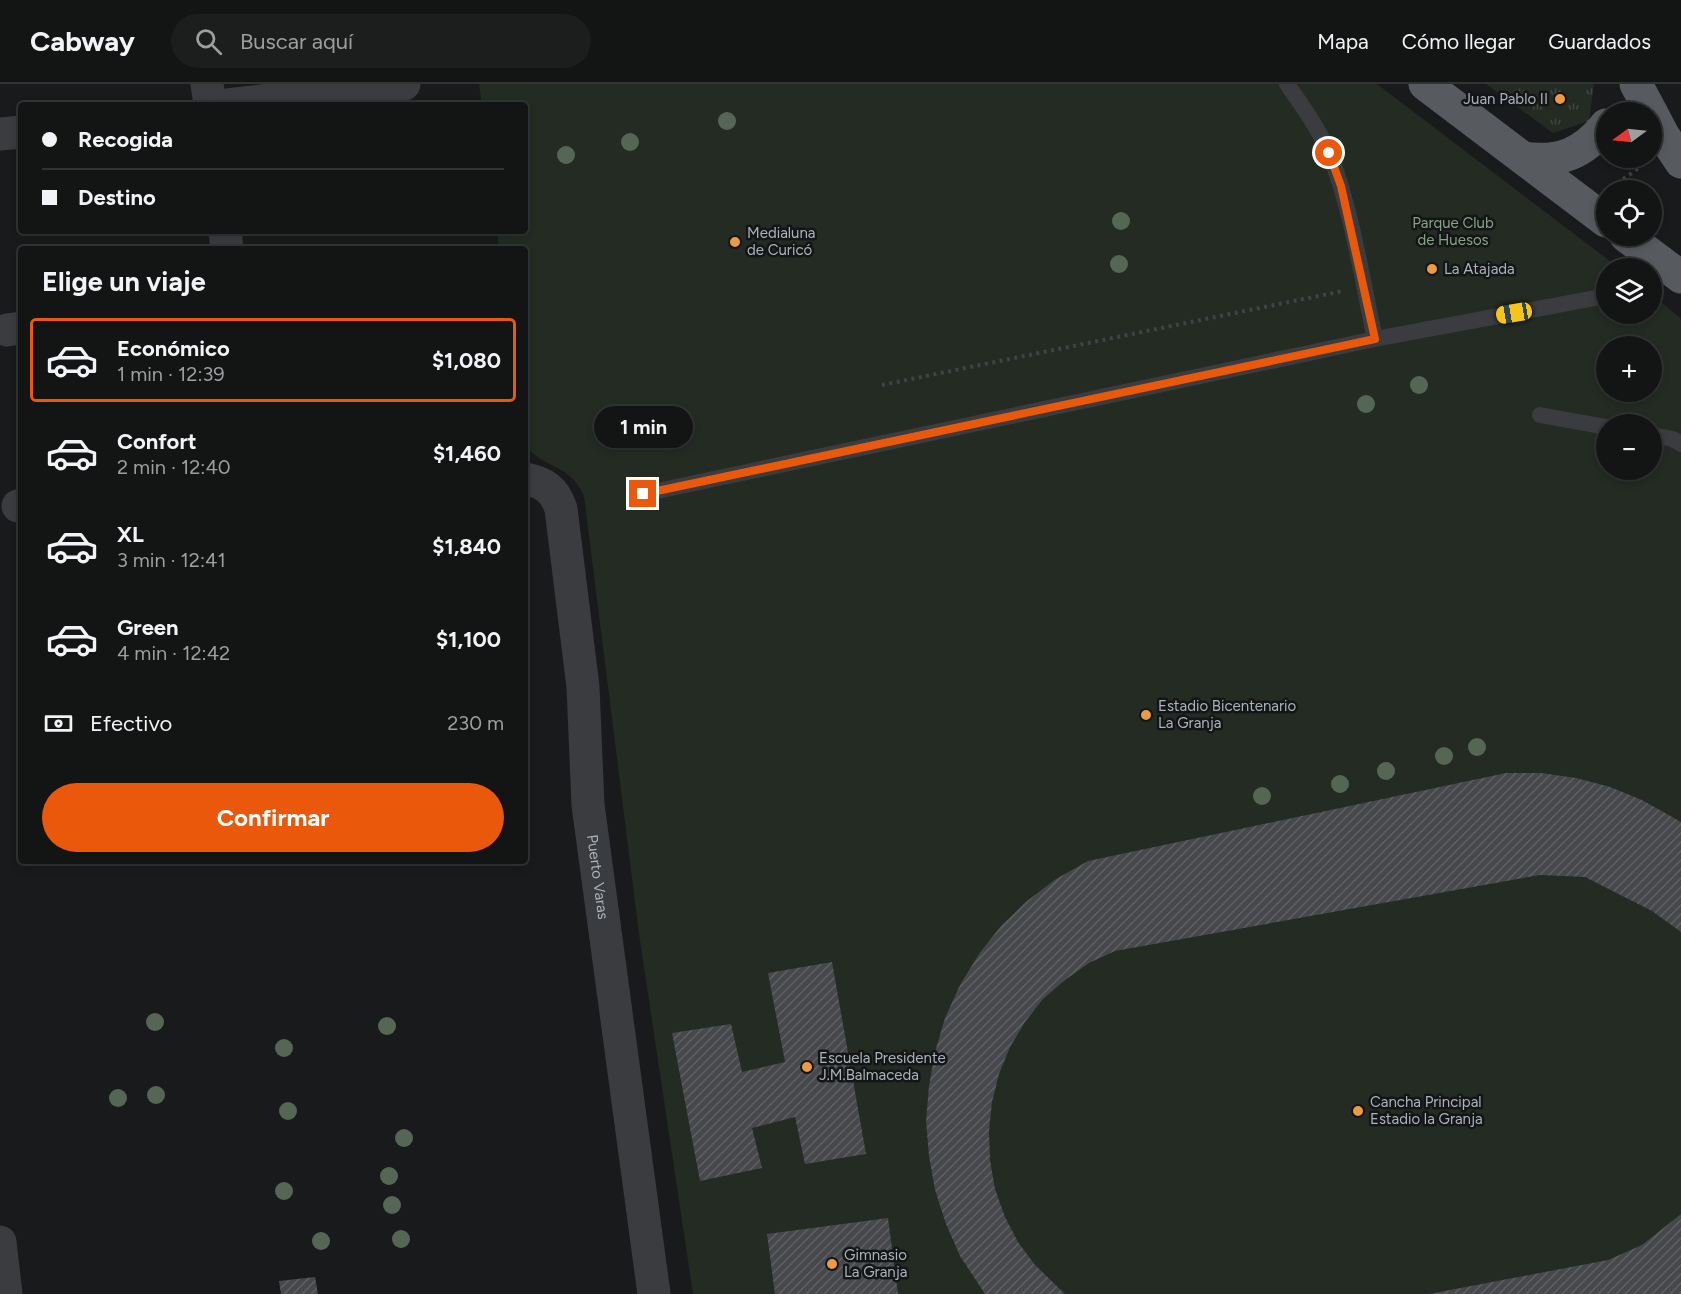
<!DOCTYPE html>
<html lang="es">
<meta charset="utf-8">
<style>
body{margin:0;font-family:Figtree,sans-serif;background:#1c1d1d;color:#f1f3f6;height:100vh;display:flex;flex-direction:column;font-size:22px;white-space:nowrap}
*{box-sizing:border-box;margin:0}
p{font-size:20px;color:#9d9ea0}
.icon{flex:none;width:33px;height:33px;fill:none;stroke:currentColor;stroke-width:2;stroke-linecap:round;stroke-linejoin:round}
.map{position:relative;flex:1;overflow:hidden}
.panel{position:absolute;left:18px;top:162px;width:510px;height:618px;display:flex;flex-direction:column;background:#131414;border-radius:6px;box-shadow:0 3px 9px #0003,0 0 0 2px #323334}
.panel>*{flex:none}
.guide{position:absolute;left:18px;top:18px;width:510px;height:132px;border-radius:6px;box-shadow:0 3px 9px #0003,0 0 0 2px #323334;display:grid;align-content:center;height:132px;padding:0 24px;background:#131414}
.needle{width:39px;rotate:255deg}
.controls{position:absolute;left:1596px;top:18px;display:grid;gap:12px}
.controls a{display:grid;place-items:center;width:66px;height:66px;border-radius:50%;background:#131414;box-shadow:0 3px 9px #0003,0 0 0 2px #323334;font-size:30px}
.end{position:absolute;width:27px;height:27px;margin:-14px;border:8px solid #ea580c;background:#fff;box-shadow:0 0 0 3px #fff}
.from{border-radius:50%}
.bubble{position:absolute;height:42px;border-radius:21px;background:#131414;box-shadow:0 3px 9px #0003,0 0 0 2px #323334;font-size:20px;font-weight:700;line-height:42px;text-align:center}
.car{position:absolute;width:18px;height:36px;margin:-18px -9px;border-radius:8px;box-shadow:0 0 4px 2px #0007;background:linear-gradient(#f5c518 24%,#345 0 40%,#f5c518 0 76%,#345 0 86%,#f5c518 0)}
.guide b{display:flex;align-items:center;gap:21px;height:57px;font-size:22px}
.guide b+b{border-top:2px solid #323334}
.guide i{width:15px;height:15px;background:#f1f3f6}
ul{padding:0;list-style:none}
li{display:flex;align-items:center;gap:18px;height:84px;margin:0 12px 9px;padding:0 12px;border:3px solid transparent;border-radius:6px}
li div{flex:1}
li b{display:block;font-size:22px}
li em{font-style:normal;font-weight:700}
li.selected{border-color:#ea580c}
li>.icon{width:54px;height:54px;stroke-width:1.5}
h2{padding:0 24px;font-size:27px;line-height:72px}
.pay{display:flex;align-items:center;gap:15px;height:66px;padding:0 24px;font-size:22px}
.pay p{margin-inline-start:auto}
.cta{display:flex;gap:12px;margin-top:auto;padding:12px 24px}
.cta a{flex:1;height:69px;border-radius:36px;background:#ea580c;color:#fff;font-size:24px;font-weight:700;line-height:69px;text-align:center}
header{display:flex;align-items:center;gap:36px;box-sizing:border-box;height:84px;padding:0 30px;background:#131414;border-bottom:2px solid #323334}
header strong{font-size:28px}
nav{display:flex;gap:33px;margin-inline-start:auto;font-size:21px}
.search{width:420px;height:54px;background:#1c1d1d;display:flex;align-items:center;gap:15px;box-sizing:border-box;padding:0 21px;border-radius:33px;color:#9d9ea0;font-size:22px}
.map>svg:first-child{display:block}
.grass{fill:url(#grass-tufts)}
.garden{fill:#232b23;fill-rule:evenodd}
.building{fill:url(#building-hatch)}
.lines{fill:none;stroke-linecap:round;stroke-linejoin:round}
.path{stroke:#404347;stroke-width:4;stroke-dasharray:3 4.5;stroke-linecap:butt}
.service{stroke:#3a3c40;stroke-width:16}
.minor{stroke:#3a3c40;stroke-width:33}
.primary{stroke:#575a5f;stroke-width:33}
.tree{fill:#566655}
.route{stroke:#ea580c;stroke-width:8}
.poi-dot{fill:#ea9b43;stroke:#141516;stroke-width:2}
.labels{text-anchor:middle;stroke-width:5;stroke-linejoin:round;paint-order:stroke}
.poi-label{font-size:15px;fill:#acb3ba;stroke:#141516;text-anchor:start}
.park-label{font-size:15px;fill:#87a484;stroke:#141516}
.street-label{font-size:15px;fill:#acb3ba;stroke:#141516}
</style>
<header>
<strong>Cabway</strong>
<div class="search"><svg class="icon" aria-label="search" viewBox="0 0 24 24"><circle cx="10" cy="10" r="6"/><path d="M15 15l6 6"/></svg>Buscar aquí</div>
<nav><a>Mapa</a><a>Cómo llegar</a><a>Guardados</a></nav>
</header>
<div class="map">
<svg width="1681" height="1210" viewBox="0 0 1681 1210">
<defs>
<pattern id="grass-tufts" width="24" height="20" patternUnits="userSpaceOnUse" patternTransform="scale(1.5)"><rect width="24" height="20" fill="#232b23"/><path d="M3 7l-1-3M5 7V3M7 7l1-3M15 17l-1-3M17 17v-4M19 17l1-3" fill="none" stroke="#404741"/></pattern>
<pattern id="building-hatch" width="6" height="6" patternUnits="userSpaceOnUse" patternTransform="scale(1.5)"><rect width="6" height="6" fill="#46484b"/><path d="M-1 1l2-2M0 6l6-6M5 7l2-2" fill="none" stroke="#5e6063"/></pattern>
</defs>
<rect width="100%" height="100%" fill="#191a1b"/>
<!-- grass -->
<path class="grass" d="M 1486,0 L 1594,0 L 1589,37 L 1553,49 Z"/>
<!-- garden -->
<path class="garden" d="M 479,0 L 1377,0 L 1619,184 L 1606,184 L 1606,230 L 1652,230 L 1652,210 L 1681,235 L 1681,1210 L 693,1210 L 639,850 L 584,412 C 569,378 541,385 525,360 L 525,165 L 499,165 L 497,147 L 525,147 L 525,21 L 482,21 ZM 1606,262 L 1652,262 L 1652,308 L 1606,308 ZM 1606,340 L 1652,340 L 1652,386 L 1606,386 Z"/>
<!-- building -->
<g class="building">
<path d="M 1506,689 L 1541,689 L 1576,694 L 1610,703 L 1642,716 L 1681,738 L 1681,848 L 1652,827 L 1585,793 L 1540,791 L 1115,867 L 1089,879 L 1065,896 L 1043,915 L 1025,938 L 1010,963 L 999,990 L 992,1018 L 989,1047 L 990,1076 L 995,1105 L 1005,1133 L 1018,1158 L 1035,1181 L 1065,1210 L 985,1210 L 960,1172 L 946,1140 L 935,1106 L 929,1072 L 926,1037 L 929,1002 L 935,968 L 945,934 L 960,901 L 979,870 L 1001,842 L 1027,817 L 1056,795 L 1088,777 Z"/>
<path d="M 832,878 L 866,1070 L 805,1080 L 795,1033 L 752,1044 L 762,1084 L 700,1097 L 672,949 L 731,940 L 742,988 L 785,978 L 768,889 Z"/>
<path d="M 1681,1130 L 1681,1210 L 1429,1210 L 1608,1176 L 1642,1161 Z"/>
<path d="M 888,1134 L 898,1210 L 775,1210 L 767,1150 Z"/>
<path d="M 315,1193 L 318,1210 L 281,1210 L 279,1197 Z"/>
</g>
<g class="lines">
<!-- path -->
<g class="path">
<path d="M 1611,104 L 1636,86 L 1644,76"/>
<path d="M 882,301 L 1343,207"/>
</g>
<!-- service -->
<g class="service">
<path d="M 1287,0 C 1303,23 1319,45 1330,71 C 1352,127 1362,195 1375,255"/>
<path d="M 1652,197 L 1676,188"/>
<path d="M 1540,331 L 1606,343"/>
<path d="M 1652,351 L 1673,355 L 1681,360"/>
<path d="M 643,410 L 1375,255 L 1606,212"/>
</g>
<!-- minor -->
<g class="minor">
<path d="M 207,0 L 210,21"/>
<path d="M 227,21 L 404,0"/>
<path d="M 0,50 L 21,48"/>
<path d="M 225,147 L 227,165"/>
<path d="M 7,246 L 21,244"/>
<path id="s1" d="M 525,395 C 544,398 555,406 561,425 L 583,603 L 588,721 L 654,1210"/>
<path d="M 18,422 L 21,422"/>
<path d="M 0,1158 L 6,1210"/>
</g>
<!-- primary -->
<g class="primary">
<path d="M 1425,0 L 1606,137"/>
<path d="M 1636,0 L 1651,28"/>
<path d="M 1652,30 L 1663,51 L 1681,78"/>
<path d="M 1523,74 C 1559,79 1583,70 1606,41"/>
<path d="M 1626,152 L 1681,193"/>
</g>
</g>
<!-- trees -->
<g class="tree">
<circle cx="727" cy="37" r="9"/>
<circle cx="630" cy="58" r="9"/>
<circle cx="566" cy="71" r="9"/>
<circle cx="1121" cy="137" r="9"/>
<circle cx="1119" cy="180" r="9"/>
<circle cx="1419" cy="301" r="9"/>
<circle cx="1366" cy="320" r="9"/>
<circle cx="1477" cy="663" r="9"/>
<circle cx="1444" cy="672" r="9"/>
<circle cx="1386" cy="687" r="9"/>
<circle cx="1340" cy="700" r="9"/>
<circle cx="1262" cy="712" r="9"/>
<circle cx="155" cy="938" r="9"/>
<circle cx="387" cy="942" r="9"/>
<circle cx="284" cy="964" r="9"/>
<circle cx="156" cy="1011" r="9"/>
<circle cx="118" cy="1014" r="9"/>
<circle cx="288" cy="1027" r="9"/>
<circle cx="404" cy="1054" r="9"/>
<circle cx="389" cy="1092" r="9"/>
<circle cx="284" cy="1107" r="9"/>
<circle cx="392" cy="1121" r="9"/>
<circle cx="401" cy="1155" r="9"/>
<circle cx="321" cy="1157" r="9"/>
</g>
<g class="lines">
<!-- route -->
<path class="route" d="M 643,410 L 1375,255 L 1341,102 L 1329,69"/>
</g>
<!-- markers -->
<g class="poi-dot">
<circle cx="1560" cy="15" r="6"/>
<circle cx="735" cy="158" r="6"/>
<circle cx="1432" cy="185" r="6"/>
<circle cx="1146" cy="631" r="6"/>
<circle cx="807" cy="983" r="6"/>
<circle cx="1358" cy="1027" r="6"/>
<circle cx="832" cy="1180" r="6"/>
</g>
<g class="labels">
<!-- poi labels -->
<g class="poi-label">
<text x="1548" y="20" text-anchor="end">Juan Pablo II</text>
<text x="747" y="154">Medialuna<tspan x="747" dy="17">de Curicó</tspan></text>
<text x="1444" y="190">La Atajada</text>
<text x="1158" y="627">Estadio Bicentenario<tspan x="1158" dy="17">La Granja</tspan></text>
<text x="819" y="979">Escuela Presidente<tspan x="819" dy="17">J.M.Balmaceda</tspan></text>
<text x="1370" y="1023">Cancha Principal<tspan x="1370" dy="17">Estadio la Granja</tspan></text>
<text x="844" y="1176">Gimnasio<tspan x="844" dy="17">La Granja</tspan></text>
</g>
<!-- park labels -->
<g class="park-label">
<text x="1453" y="144">Parque Club<tspan x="1453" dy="17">de Huesos</tspan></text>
</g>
<!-- street labels -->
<g class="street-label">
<text dy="5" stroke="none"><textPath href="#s1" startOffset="420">Puerto Varas</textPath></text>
</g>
</g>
</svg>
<div class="controls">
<a><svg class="needle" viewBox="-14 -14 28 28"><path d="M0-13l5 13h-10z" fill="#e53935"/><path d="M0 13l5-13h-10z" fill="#9d9ea0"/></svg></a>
<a><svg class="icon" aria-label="locate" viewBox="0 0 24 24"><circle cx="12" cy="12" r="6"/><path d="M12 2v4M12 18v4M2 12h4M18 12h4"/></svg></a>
<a><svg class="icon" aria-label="layers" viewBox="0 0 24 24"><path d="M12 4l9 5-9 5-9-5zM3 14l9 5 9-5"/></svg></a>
<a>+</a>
<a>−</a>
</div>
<i class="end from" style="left:1329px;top:69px"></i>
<i class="end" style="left:643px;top:410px"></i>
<div class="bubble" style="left:594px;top:322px;width:99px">1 min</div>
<i class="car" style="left:1514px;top:229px;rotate:260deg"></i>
<div class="guide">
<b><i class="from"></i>Recogida</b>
<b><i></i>Destino</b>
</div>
<section class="panel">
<h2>Elige un viaje</h2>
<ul>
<li class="selected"><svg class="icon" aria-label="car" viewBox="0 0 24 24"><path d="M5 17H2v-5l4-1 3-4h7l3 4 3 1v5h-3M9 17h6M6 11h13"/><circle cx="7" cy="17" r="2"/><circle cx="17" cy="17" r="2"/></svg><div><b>Económico</b><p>1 min · 12:39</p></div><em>$1,080</em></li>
<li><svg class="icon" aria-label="car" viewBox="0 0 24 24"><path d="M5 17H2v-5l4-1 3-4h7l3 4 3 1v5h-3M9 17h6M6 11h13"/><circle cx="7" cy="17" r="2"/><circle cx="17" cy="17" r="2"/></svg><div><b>Confort</b><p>2 min · 12:40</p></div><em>$1,460</em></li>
<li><svg class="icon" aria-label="car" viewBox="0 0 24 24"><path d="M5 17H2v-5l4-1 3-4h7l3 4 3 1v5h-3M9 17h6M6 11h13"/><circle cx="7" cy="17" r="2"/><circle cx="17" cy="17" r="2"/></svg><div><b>XL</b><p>3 min · 12:41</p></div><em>$1,840</em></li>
<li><svg class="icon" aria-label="car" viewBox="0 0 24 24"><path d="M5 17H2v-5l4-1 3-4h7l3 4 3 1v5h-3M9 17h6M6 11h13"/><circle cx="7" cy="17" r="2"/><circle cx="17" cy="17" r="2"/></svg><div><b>Green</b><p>4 min · 12:42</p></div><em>$1,100</em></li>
</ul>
<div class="pay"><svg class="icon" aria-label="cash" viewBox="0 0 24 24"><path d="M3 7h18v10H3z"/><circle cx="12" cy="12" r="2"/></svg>Efectivo<p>230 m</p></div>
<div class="cta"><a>Confirmar</a></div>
</section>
</div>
